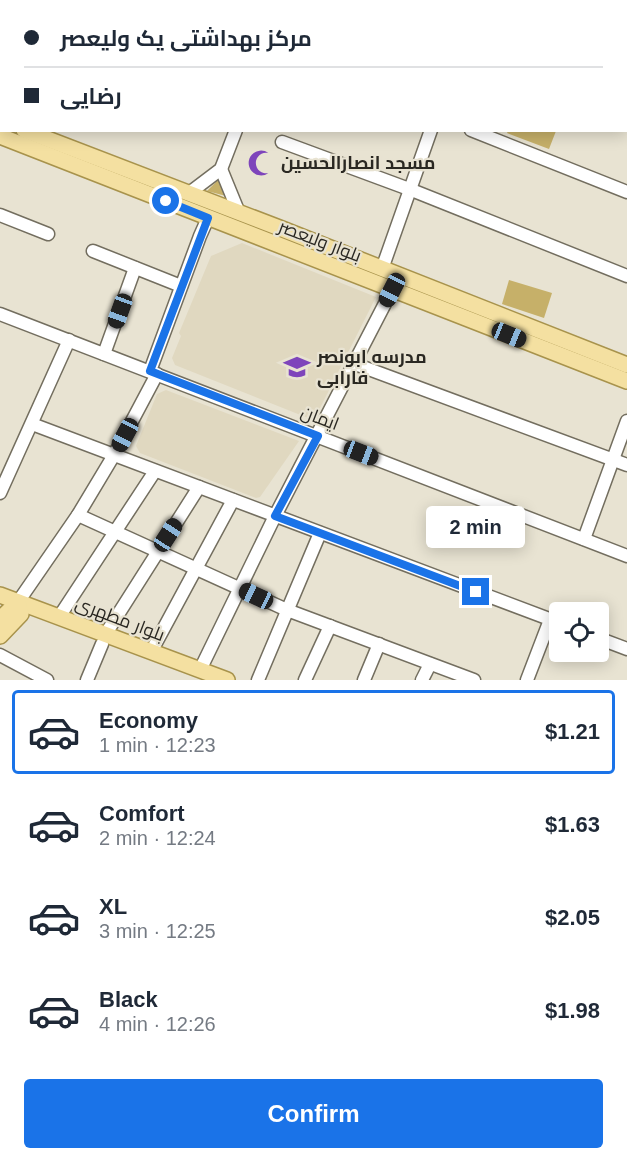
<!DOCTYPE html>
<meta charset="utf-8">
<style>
body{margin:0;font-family:Arial,Cairo,sans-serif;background:#f2f2f3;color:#1f2937;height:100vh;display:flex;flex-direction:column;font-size:22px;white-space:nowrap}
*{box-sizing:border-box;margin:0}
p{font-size:20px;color:#747a83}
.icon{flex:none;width:33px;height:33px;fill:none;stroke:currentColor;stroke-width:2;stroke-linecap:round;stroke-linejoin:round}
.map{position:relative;height:680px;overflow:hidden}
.details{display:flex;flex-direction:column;background:#fff;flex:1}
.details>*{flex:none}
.hud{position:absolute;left:0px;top:0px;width:627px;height:132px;box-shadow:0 3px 15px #0003;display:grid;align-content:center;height:132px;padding:0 24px;background:#fff}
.buttons{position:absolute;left:549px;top:602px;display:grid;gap:12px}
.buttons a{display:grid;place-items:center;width:60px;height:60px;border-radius:6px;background:#fff;box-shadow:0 3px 15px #0003;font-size:30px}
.end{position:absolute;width:27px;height:27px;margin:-14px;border:8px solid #1a73e8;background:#fff;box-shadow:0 0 0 3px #fff}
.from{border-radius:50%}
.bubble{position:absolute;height:42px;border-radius:6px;background:#fff;box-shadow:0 3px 15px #0003;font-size:20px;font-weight:700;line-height:42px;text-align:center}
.car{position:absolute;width:18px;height:36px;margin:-18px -9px;border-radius:8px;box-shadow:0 0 4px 2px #0007;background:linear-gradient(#222 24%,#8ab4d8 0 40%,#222 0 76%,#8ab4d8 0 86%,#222 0)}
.hud b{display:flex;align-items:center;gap:21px;height:57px;font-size:22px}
.hud b+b{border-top:2px solid #e0e1e3}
.hud i{width:15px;height:15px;background:#1f2937}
ul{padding:10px 0 0;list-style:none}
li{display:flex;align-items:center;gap:18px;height:84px;margin:0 12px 9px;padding:0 12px;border:3px solid transparent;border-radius:6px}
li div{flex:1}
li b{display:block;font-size:22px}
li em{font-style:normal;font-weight:700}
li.on{border-color:#1a73e8}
li>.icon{width:54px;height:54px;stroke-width:1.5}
.primary-button{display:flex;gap:12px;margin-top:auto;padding:12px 24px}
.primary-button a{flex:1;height:69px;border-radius:6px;background:#1a73e8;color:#fff;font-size:24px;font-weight:700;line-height:69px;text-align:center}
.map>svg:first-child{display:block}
.built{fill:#e0d8c0}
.green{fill:#c6b069}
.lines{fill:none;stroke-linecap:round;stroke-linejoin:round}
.minor-casing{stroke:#736e5f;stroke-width:15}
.major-casing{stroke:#a8934c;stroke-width:18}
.minor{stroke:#fff;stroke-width:12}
.major{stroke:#f4e0a1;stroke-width:15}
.route{stroke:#1a73e8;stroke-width:8}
.labels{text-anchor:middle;stroke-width:4.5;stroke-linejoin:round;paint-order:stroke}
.poi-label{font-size:18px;font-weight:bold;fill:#2a2822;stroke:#e8e3d2;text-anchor:start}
.street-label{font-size:18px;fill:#2a2822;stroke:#e8e3d2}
</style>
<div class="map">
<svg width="627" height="680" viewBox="0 0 627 680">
<rect width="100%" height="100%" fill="#e8e3d2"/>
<!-- built -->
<g class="built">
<path d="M 242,243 L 376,297 L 316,416 L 308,418 L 175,365 L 172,358 L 181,336 L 179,333 L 211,256 Z"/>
<path d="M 166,390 L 299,441 L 260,497 L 256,498 L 140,453 L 136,446 L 157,394 Z"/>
</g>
<!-- green -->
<g class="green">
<path d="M 508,131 L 508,130 L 556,131 L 549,149 L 507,133 Z"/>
<path d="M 218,180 L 226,196 L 207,191 Z"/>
<path d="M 509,280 L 552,293 L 544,318 L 502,304 Z"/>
</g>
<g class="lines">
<!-- minor casing -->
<g class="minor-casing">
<g id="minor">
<path d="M 132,0 L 136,2"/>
<path d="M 353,0 L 357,2"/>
<path d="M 549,0 L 553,2"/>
<path d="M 88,2 L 89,0"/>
<path d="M 287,2 L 288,0"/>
<path d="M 626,30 L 627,30"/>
<path d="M 0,31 L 2,32"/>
<path d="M 626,109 L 627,110"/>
<path d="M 471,130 L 627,192"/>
<path d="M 282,142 L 409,189 L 627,276"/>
<path d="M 221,169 L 239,213"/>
<path d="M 188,194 L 221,169 L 236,130"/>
<path d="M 0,215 L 48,234"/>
<path d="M 93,251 L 181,286"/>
<path d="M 382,269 L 431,130"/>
<path d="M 0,314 L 627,556"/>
<path d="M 104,354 L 135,268"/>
<path d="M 355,364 L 627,465"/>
<path d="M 150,371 L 200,236 L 208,218"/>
<path d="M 32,424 L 560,623"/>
<path d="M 0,493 L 69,340"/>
<path d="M 78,515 L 287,610 L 474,680"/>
<path d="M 584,539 L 627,421"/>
<path d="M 18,602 L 78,515 L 114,455 L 157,374"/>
<path d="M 59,617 L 155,471"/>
<path d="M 105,635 L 199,487"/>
<path d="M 598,638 L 627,649"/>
<path d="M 151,652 L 233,500"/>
<path d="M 0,655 L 47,680"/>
<path d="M 200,670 L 275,516 L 392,290"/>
<path d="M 87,680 L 102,644"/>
<path d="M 258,680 L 320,533"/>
<path d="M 305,680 L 330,626"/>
<path d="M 364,680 L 379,644"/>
<path d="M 422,680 L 430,664"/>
<path d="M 527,680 L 550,620"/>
</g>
</g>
<!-- major casing -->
<g class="major-casing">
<g id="major">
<path d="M 0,121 L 2,122"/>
<path d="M 24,130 L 282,229 L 627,365"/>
<path d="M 0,136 L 627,381"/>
<path d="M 0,595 L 227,680"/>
<path d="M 0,619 L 18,602 L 21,614 L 0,636"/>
</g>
</g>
<!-- minor -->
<use href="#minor" class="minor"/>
<!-- major -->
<use href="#major" class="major"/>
</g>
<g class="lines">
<!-- route -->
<path class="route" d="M 166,201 L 208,218 L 150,371 L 318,436 L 275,516 L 476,592"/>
</g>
<!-- icons -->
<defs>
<g id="mosque-bare" transform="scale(2.07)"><path d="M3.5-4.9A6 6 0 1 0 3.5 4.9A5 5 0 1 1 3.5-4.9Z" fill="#7e45bb" stroke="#e8e3d2" stroke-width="2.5" paint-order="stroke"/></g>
<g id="school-bare" transform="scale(2.07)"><path d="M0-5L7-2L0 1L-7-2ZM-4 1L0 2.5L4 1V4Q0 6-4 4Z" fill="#7e45bb" stroke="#e8e3d2" stroke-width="2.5" paint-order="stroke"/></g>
</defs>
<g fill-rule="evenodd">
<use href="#mosque-bare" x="261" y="163"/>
<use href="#school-bare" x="297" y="367"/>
</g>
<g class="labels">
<!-- poi labels -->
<g class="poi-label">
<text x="281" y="169">مسجد انصارالحسین</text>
<text x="317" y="363">مدرسه ابونصر<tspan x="317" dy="21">فارابی</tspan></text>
</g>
<!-- street labels -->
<g class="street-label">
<text transform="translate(320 241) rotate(21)" y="6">بلوار ولیعصر</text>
<text transform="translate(320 418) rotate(21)" y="6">ایمان</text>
<text transform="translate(120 619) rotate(21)" y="6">بلوار مطهری</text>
</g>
</g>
</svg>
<div class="buttons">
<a><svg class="icon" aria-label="locate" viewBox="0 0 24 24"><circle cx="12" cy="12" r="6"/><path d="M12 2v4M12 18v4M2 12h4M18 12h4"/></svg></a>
</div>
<i class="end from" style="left:166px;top:201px"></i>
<i class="end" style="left:476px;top:592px"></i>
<div class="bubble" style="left:426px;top:506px;width:99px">2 min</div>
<i class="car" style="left:392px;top:290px;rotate:207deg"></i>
<i class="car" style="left:120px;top:311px;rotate:200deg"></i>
<i class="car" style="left:509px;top:335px;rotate:112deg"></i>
<i class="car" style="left:125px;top:435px;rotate:208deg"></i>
<i class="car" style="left:361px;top:453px;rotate:111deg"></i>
<i class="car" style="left:168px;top:535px;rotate:33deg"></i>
<i class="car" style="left:256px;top:596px;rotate:295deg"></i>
<div class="hud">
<b><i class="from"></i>مرکز بهداشتی یک ولیعصر</b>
<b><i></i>رضایی</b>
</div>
</div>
<section class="details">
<ul>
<li class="on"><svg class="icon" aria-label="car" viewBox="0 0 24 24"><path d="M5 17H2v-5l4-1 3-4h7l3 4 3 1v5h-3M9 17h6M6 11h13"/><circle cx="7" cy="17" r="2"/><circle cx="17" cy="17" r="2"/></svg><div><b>Economy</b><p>1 min · 12:23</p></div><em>$1.21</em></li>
<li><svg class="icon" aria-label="car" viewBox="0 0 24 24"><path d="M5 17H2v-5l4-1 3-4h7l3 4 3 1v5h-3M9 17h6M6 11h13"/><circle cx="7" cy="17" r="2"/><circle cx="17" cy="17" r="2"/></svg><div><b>Comfort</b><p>2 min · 12:24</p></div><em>$1.63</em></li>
<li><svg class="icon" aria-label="car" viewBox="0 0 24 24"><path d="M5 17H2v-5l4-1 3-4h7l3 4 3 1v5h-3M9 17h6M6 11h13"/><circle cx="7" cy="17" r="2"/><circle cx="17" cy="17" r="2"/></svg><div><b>XL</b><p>3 min · 12:25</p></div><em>$2.05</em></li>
<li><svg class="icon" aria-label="car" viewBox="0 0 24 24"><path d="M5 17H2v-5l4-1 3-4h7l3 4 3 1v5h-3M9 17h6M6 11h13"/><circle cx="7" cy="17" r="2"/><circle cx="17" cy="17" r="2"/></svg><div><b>Black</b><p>4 min · 12:26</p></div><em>$1.98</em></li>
</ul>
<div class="primary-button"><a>Confirm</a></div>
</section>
